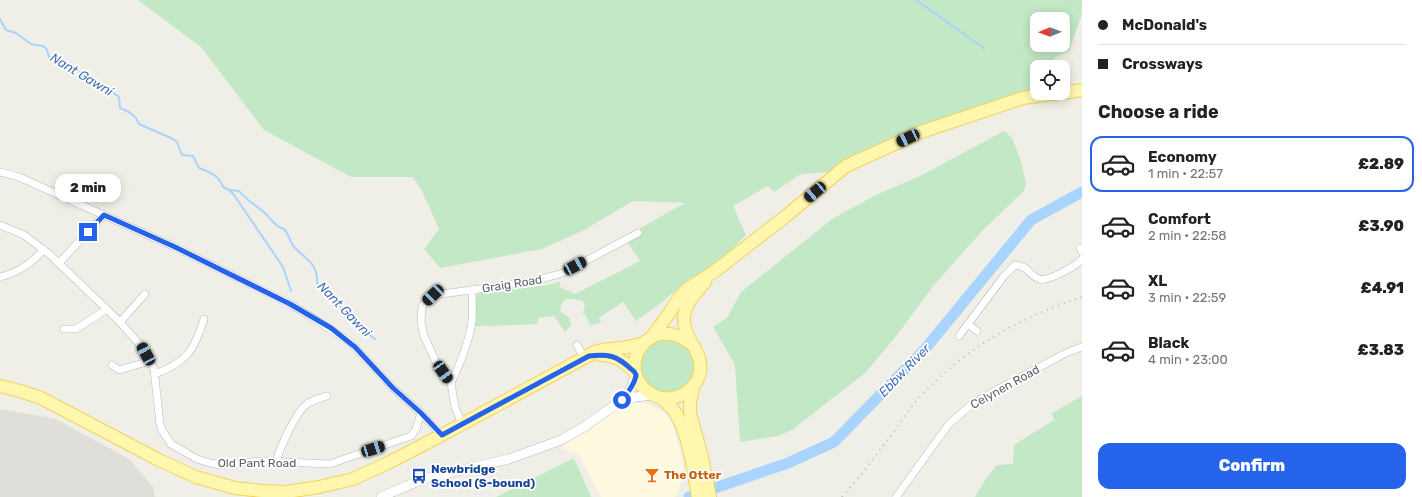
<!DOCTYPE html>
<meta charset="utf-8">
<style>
body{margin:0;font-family:Rubik,sans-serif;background:#f6f6f6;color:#222;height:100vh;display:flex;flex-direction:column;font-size:15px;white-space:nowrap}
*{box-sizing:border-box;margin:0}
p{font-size:13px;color:#767676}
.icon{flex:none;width:22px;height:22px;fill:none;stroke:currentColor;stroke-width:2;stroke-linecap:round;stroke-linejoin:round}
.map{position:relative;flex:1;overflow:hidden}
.panel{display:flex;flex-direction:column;background:#fff;width:340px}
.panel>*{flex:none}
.hud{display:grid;align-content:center;height:88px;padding:0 16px;background:#fff}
.needle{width:26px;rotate:269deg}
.fabs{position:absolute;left:1030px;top:12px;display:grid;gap:8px}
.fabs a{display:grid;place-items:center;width:40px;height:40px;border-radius:8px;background:#fff;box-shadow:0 2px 10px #0003;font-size:20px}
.end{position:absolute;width:18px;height:18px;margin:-9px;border:5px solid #2563eb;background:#fff;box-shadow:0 0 0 2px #fff}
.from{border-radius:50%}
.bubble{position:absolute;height:28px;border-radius:12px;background:#fff;box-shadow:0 2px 10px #0003;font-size:13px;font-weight:800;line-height:28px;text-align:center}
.car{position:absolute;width:12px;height:24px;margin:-12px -6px;border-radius:5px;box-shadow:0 0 3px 1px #0007;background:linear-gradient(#222 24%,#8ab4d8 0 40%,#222 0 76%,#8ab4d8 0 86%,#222 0)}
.hud b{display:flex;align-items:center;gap:14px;height:38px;font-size:15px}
.hud b+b{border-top:1px solid #e0e0e0}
.hud i{width:10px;height:10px;background:#222}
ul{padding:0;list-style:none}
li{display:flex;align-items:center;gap:12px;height:56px;margin:0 8px 6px;padding:0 8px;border:2px solid transparent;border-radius:12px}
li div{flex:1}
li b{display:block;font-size:15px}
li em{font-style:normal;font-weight:800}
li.active{border-color:#2563eb}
li>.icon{width:36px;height:36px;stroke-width:1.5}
h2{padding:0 16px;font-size:18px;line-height:48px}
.action{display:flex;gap:8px;margin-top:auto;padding:8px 16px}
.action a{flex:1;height:46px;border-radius:12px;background:#2563eb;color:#fff;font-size:16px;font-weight:800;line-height:46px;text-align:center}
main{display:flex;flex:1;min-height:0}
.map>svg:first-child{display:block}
.commercial{fill:#fef9de}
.industrial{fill:#dfded9}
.green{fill:#c3e8c6;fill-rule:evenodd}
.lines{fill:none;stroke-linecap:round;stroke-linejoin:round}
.stream{stroke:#a8d4ff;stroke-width:2}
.river{stroke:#a8d4ff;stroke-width:11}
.minor-casing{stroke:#b7b9bd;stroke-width:8}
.tertiary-casing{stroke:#b7b9bd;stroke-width:10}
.primary-casing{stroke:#f3d35d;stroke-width:14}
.minor{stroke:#fff;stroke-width:7}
.tertiary{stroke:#fff;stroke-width:9}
.primary{stroke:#fff7ad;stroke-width:12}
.rail{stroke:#b7b8b8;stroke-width:2;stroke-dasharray:1 5;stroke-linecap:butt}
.route{stroke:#2563eb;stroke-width:5}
.labels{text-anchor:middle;stroke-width:3.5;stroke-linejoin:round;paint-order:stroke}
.street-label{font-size:12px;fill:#5e6267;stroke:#fff}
.transit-label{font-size:12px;font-weight:bold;fill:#164399;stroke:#fff;text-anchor:start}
.food-label{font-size:12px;font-weight:bold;fill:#c56008;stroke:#fff;text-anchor:start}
.water-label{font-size:13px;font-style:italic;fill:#4272b4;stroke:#fff}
</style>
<main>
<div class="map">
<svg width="1082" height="497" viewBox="0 0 1082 497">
<rect width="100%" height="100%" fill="#f0efe7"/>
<!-- commercial -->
<path class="commercial" d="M 636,403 L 645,403 L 664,412 L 673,425 L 683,463 L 683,476 L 677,495 L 674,497 L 601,497 L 579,454 L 561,448 L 600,422 L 621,405 Z"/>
<!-- industrial -->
<path class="industrial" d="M 0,409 L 56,419 L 129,459 L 153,487 L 155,497 L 0,497 Z"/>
<!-- green -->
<g class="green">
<path d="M 138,0 L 1082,0 L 1082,14 L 1069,51 L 1056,57 L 1047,67 L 1037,67 L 1037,90 L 844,162 L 830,172 L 801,174 L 774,192 L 768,186 L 733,206 L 746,235 L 731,250 L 702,272 L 688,280 L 662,302 L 636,321 L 623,302 L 599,318 L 601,323 L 590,325 L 586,316 L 583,313 L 585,307 L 583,301 C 575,300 563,295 561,307 C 560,309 560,311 562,313 C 565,315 568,316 570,319 L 571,325 L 565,332 L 554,316 L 538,318 L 538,324 L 488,326 L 475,326 L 476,294 L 547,285 L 560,282 L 560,287 L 575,294 L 640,261 L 628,243 L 642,227 L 685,203 L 633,201 L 582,231 L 542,249 L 440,268 L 424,249 L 439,229 L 422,191 L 413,177 L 351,177 L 264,130 L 201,47 ZM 1037,19 L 1063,19 L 1063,45 L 1037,45 Z"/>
<path d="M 1004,131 L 1012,138 L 1020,158 L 1026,183 L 1024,191 L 982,231 L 934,285 L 897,335 L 865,373 L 792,430 L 778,436 L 740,442 L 735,365 L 713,327 L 727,318 L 741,292 L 832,219 L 876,195 L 920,176 Z"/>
<circle cx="668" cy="366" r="27"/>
<path d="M 1082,396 L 1082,497 L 975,497 L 985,480 L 997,465 L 1013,464 L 1014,445 L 1054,420 L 1052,413 Z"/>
<path d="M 574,458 L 591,497 L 496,497 Z"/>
</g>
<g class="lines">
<!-- stream -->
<g class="stream">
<path d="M 916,0 L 985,49"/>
<path d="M 0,19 L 6,30 L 16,33 L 31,44 L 43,46 L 47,50 L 49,57 L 59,58 L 64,63 L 98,82 L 119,97 L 120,108 L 129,112 L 136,118 L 139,124 L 173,139 L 177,142 L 182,155 L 193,156 L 199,168 C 209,172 219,175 223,187 L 229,190 L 239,191 C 246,200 256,205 265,213 C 269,217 273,223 278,226 C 280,228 282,228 284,229 C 289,234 290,243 295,248 C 307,260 318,264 317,283 L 332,300 L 344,309 L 362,329 L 375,339"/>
<path d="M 230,191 L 234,195 L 283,267 L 291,291"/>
</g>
<!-- river -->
<path class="river" d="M 689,497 L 788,463 L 834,442 L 925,349 L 1031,220 L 1082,192"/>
<!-- minor casing -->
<g class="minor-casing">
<g id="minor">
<path d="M 0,172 L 19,177 L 175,247 L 290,304 L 315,319 L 350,342 L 393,388 L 421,413"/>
<path d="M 0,225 L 24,235 L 49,254 L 117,319 L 142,347 L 154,369 L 160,424 L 162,430 L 171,444 L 197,459 L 210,463 L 221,465 L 261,461 L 330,464 L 411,436 L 416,429 L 421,413 L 442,435"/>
<path d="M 1080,248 L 1082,252"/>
<path d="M 59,263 L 104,215"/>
<path d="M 0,277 C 19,272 30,264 44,250"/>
<path d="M 120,322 L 145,294"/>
<path d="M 968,324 L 977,331"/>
<path d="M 64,329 L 76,329 L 107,309"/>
<path d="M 959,336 L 1004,276 L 1015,265 C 1029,266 1028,275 1039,279 C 1048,282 1076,266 1082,259"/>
<path d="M 577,345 L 584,358"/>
<path d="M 112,365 L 119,370 L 150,361"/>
<path d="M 155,374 C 187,362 194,351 204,319"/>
<path d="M 451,383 C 460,364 469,343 472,321 C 473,311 472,300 472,290 L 534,281 L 563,273 L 638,233"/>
<path d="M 462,424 L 455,407 L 451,383 L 436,362 L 424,336 L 421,321 L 422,306 L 433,295 L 472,290"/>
<path d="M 276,462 C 280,448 295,413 307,404 C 312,400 321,398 327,396"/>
<path d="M 896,497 L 949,424 L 972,404 L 1000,388 L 1068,352 L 1082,347"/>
</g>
</g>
<!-- tertiary casing -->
<g class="tertiary-casing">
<g id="tertiary">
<path d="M 622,400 L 635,397 L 653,395"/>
<path d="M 381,497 L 423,479 L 509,459 L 561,440 L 584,427 L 622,400 L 631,388 L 636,375"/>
</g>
</g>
<!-- primary casing -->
<g class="primary-casing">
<g id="primary">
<path d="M 1063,93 L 1082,90"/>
<path d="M 651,338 L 668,315 L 679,298 L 686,290 L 715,271 L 786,216 L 846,166 L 921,132 L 1023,98 L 1060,93"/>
<path d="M 693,345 C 651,309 612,368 650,393 C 657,398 667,400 676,397 C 685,395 692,389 697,381 C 710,355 683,342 684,318 C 685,303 696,293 705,282"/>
<path d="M 600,355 C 616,355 624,362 635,372"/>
<path d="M 0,386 L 20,391 L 41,398 L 159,460 L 196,477 L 235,488 L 262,491 L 287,492 L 319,487 L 353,479 L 390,462 L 442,435 L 595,352 L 602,350 L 628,347 L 644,343"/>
<path d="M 693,387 L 690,404 L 690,413 L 702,457 L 710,497"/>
<path d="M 661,398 C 667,403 672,407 676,414 C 689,435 694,473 698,497"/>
</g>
</g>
<!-- minor -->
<use href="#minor" class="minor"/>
<!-- tertiary -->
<use href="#tertiary" class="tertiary"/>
<!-- primary -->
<use href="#primary" class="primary"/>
<!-- rail -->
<path class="rail" d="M 842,497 C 856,481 870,464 882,447 C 893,434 902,419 913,405 C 955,354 1019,317 1082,297"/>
</g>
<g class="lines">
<!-- route -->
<path class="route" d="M 88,232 L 104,215 L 175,247 L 290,304 L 331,328 L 355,347 L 393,388 L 421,413 L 442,435 L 589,356 C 608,354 616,355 631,369 C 634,371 636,373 636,376 C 634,385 627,394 622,400"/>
</g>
<!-- icons -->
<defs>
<g id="bar-bare" transform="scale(1.2)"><path d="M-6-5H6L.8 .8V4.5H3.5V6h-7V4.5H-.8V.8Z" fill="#e8710a" stroke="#fff" stroke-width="2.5" paint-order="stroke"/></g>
<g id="bus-bare" transform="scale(1.2)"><path d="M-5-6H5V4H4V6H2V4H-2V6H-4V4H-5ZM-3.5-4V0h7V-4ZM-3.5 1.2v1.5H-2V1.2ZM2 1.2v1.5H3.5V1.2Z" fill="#1a4fb4" stroke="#fff" stroke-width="2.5" paint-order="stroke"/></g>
</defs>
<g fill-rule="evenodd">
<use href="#bar-bare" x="652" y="475"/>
<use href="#bus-bare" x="419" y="476"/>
</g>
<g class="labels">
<!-- street labels -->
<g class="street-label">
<text transform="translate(512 284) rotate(-9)" y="4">Graig Road</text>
<text transform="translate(1005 387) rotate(-29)" y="4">Celynen Road</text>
<text x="257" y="467">Old Pant Road</text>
</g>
<!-- transit labels -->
<g class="transit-label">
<text x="431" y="473">Newbridge<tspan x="431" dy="14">School (S-bound)</tspan></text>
</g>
<!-- food labels -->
<g class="food-label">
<text x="664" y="479">The Otter</text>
</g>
<!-- water labels -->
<g class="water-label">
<text transform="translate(82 74) rotate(31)" y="5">Nant Gawni</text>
<text transform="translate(345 309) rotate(46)" y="5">Nant Gawni</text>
<text transform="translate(904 370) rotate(-46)" y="5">Ebbw River</text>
</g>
</g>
</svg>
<div class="fabs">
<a><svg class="needle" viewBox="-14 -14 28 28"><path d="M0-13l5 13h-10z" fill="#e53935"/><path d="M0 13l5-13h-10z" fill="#767676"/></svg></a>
<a><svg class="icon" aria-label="locate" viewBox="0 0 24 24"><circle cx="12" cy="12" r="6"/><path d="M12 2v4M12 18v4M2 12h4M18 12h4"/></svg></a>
</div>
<i class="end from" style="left:622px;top:400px"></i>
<i class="end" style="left:88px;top:232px"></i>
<div class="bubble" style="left:55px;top:174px;width:66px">2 min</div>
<i class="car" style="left:908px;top:138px;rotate:245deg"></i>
<i class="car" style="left:815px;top:192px;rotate:230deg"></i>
<i class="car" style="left:575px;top:266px;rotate:62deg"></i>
<i class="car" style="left:433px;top:295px;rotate:226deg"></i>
<i class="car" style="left:146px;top:354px;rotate:331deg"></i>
<i class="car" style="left:443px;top:372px;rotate:145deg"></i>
<i class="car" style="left:373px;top:449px;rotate:73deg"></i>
</div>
<section class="panel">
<div class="hud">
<b><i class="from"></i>McDonald's</b>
<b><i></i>Crossways</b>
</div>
<h2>Choose a ride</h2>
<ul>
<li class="active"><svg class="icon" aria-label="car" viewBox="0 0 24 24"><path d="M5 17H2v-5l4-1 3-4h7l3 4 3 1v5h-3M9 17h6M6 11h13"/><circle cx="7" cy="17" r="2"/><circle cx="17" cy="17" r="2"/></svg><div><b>Economy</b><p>1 min · 22:57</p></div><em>£2.89</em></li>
<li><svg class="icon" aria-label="car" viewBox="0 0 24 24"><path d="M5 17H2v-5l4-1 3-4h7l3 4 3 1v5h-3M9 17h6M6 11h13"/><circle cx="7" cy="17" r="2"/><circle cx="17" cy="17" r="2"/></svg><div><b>Comfort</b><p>2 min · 22:58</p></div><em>£3.90</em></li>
<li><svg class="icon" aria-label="car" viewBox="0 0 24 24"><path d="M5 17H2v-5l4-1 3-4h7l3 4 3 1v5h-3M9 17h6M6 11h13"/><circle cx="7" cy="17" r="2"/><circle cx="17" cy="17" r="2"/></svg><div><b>XL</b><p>3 min · 22:59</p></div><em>£4.91</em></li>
<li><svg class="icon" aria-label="car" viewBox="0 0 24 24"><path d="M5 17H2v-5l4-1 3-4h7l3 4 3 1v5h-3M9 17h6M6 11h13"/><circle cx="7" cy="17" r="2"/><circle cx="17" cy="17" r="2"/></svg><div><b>Black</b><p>4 min · 23:00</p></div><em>£3.83</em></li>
</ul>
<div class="action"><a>Confirm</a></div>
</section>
</main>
